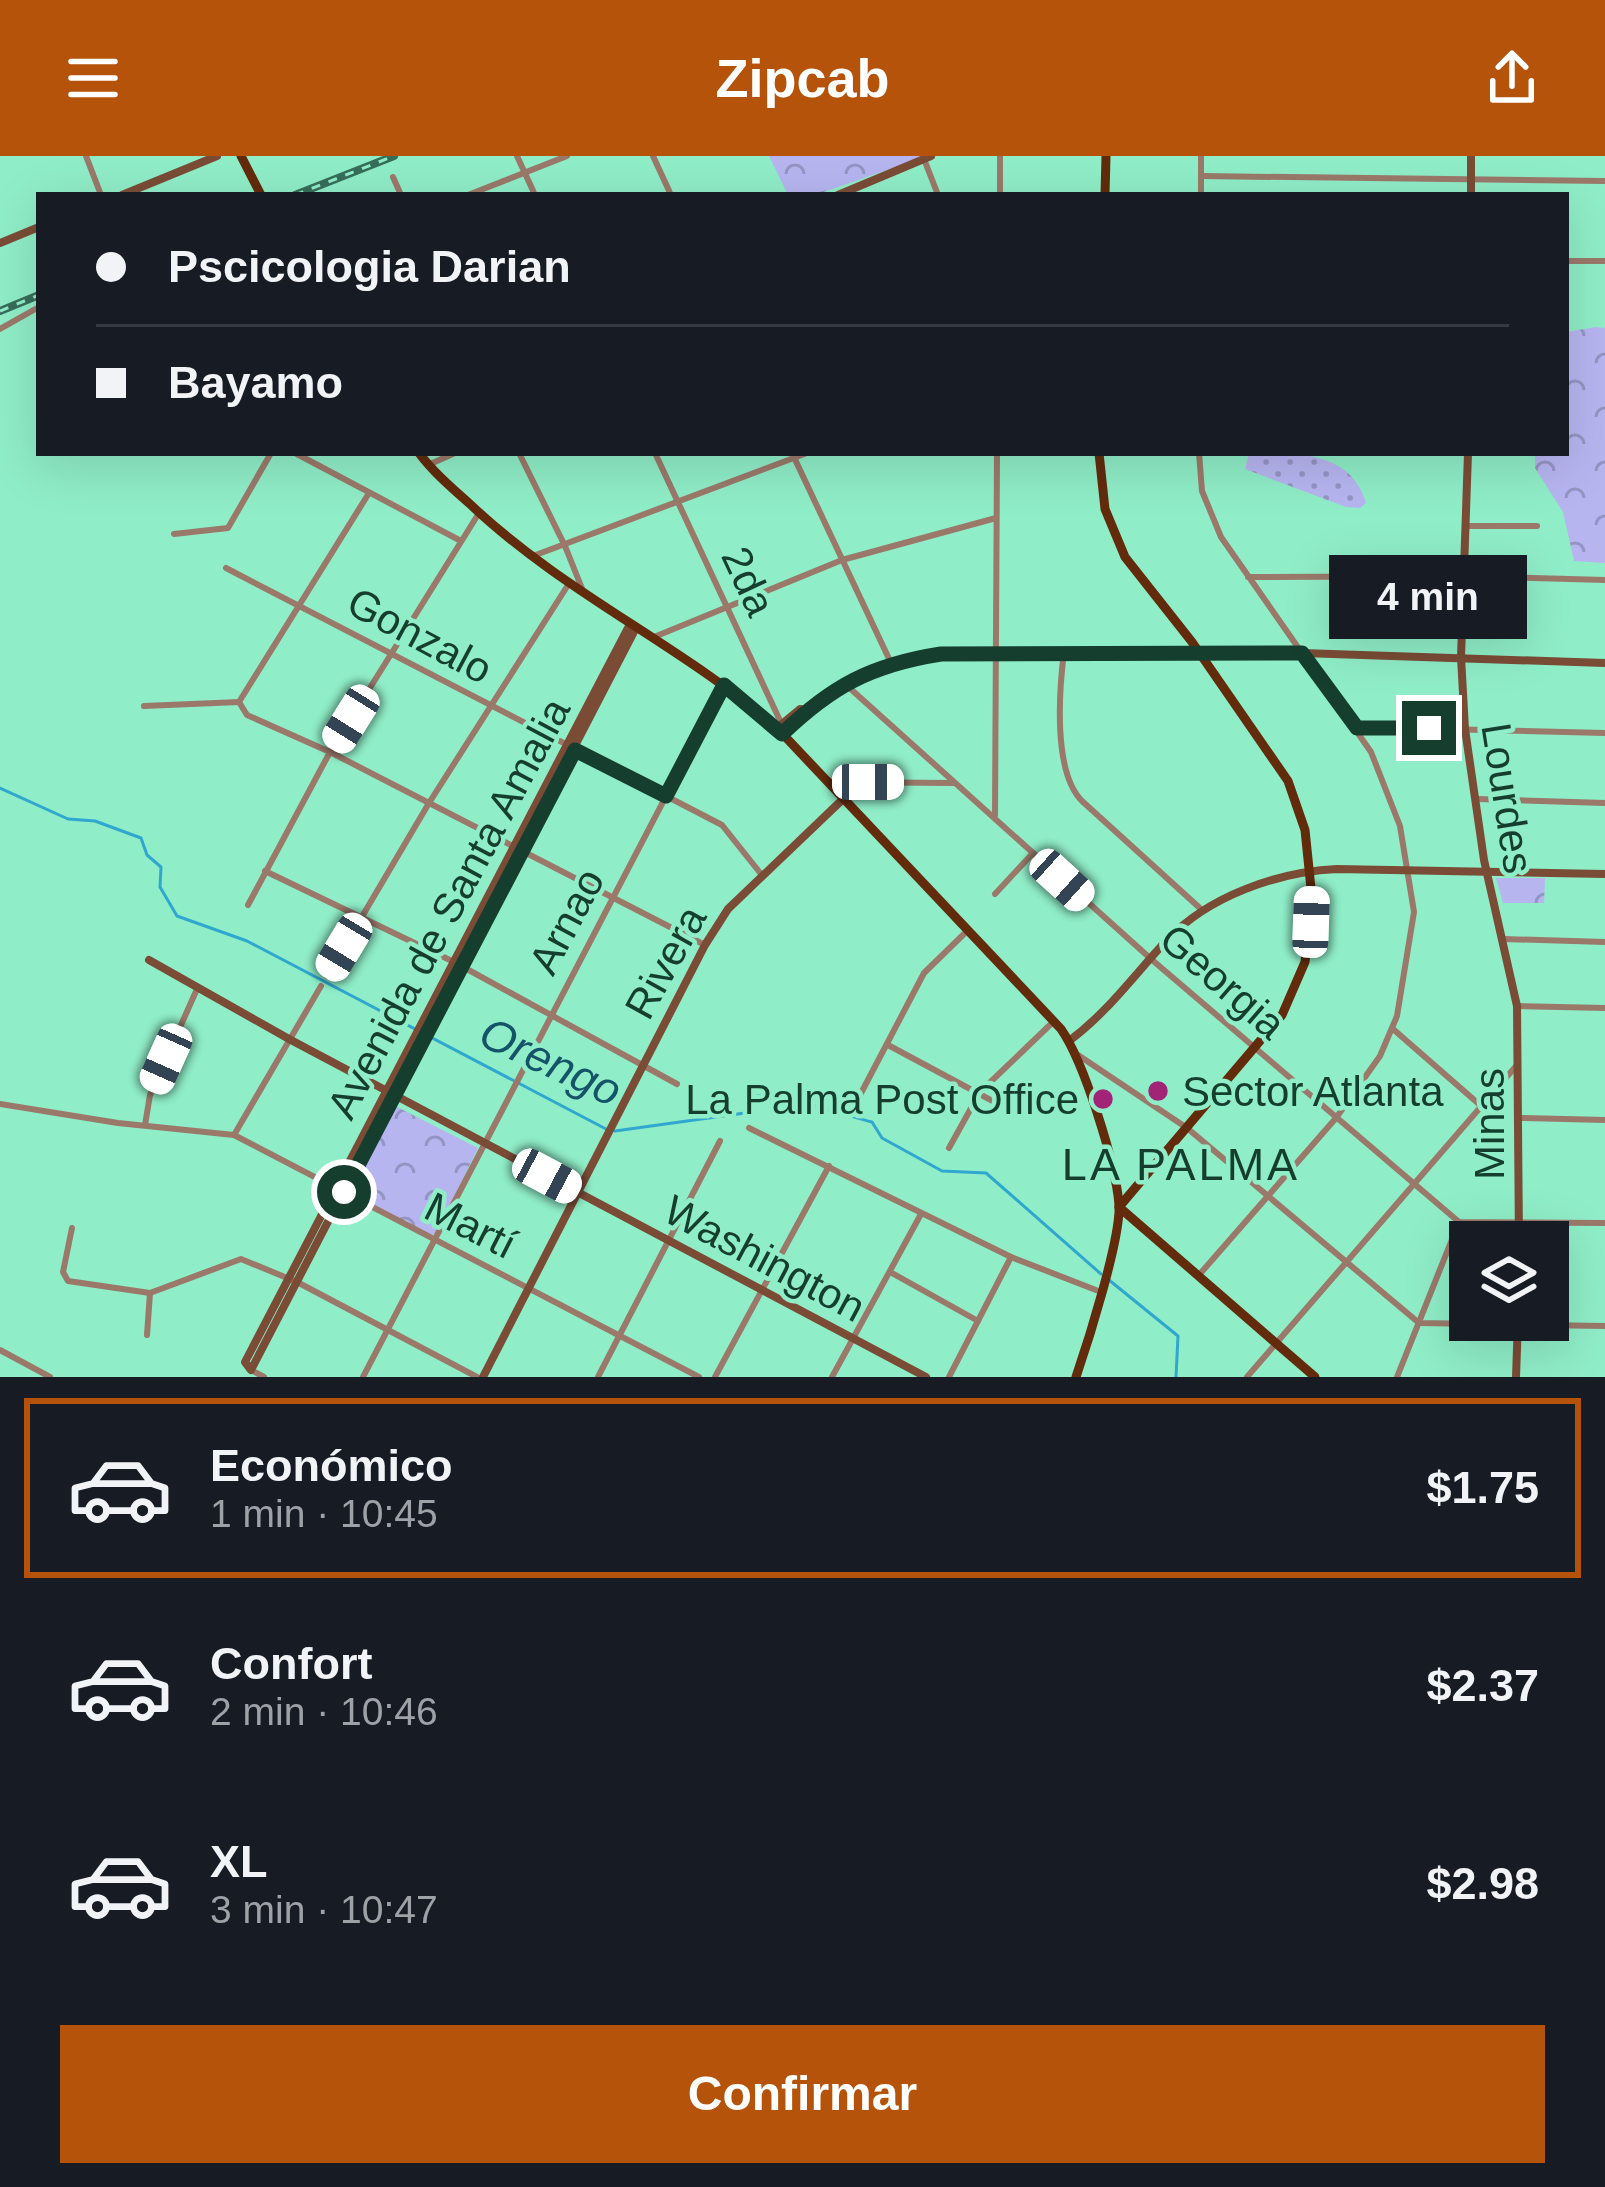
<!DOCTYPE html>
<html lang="es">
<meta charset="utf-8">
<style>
body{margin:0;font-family:Arial,sans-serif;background:#242831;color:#f1f3f6;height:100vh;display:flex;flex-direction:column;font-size:45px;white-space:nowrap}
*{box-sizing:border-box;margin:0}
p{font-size:39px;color:#9ea1a6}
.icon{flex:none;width:66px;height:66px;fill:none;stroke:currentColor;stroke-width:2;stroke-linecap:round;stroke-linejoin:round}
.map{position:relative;height:1221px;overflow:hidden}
.panel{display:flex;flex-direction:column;background:#171b24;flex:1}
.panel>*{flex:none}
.banner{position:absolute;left:36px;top:36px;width:1533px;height:264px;border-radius:0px;box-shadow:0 12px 48px #0002;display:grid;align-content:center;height:264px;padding:0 60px;background:#171b24}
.controls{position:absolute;left:1449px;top:1065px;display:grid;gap:24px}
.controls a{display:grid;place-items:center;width:120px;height:120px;border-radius:0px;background:#171b24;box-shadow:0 12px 48px #0002;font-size:60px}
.end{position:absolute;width:54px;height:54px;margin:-27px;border:15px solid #153e2f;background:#fff;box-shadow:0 0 0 6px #fff}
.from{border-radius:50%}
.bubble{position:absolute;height:84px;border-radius:0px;background:#171b24;box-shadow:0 12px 48px #0002;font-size:39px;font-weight:800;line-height:84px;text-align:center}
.car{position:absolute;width:36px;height:72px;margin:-36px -18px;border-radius:15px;box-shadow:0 0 9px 3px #0007;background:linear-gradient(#fff 24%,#345 0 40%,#fff 0 76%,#345 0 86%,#fff 0)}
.banner b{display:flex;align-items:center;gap:42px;height:114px;font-size:45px}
.banner b+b{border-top:3px solid #363941}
.banner i{width:30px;height:30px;background:#f1f3f6}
ul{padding:21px 0 0;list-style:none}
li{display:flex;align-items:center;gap:36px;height:180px;margin:0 24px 18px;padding:0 36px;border:6px solid transparent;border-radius:0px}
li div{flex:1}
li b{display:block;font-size:45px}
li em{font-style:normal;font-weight:800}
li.active{border-color:#b45309}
li>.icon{width:108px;height:108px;stroke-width:1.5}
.primary-button{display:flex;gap:24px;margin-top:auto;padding:24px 60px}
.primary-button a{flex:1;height:138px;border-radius:0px;background:#b45309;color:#fff;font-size:48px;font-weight:800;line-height:138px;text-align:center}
header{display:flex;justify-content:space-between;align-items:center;height:156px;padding:0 60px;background:#b45309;color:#fff;font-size:54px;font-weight:800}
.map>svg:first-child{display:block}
.grass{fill:url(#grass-dots)}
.forest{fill:url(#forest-crowns)}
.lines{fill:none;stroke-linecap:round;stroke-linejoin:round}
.stream{stroke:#30a7cf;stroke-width:3}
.street{stroke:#9a796a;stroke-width:6}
.secondary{stroke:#7a4c36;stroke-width:8}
.primary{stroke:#622b0c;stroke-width:9}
.rail-casing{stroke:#366e59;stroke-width:8}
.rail{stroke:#8fedc7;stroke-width:3;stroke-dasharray:9;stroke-linecap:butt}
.route{stroke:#153e2f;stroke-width:15}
.poi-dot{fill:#a22476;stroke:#8fedc7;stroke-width:4.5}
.labels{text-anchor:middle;stroke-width:9;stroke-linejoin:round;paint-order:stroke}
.street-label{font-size:42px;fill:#153e2f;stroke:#8fedc7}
.poi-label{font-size:42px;fill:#153e2f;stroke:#8fedc7;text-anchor:start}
.water-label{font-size:45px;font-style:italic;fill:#155369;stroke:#8fedc7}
.neighbourhood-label{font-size:45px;letter-spacing:3px;fill:#153e2f;stroke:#8fedc7}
</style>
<header><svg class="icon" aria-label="menu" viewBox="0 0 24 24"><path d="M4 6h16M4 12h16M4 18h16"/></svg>Zipcab<svg class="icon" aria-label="share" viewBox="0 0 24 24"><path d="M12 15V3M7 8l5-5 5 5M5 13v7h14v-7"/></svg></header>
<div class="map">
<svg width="1605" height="1221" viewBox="0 0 1605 1221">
<defs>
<pattern id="grass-dots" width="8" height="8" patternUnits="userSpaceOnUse" patternTransform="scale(3)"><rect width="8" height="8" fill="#b7b5f0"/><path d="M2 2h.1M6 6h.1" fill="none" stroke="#9495c3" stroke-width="1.8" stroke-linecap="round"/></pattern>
<pattern id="forest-crowns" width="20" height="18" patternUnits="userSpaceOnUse" patternTransform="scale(3)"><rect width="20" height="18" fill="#b7b5f0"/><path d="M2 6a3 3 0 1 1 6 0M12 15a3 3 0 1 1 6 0" fill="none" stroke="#9495c3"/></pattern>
</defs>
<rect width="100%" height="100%" fill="#8fedc7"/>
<!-- grass -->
<path class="grass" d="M 1249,297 C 1294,297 1351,294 1366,347 L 1360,352 L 1346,351 L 1245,313 Z"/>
<!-- forest -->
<g class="forest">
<path d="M 769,0 L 927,0 L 815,39 L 788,39 Z"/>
<path d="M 1596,171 L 1605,172 L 1605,407 L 1574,405 L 1563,356 L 1535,312 L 1535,297 L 1566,297 L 1566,176 Z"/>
<path d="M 1496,722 L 1545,722 L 1544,747 L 1503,747 Z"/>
<path d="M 397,951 L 478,992 L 436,1078 L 428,1078 L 354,1040 L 351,1034 L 391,954 Z"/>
</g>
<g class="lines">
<!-- stream -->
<g class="stream">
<path d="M 0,632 L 68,663 L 95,665 L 141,682 L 147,699 L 161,711 L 160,731 L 177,760 L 247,785 L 606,973"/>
<path d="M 615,975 L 752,956 L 757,940 C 775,935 848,960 872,966 L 882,982 L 942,1015 L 986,1017 L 1101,1118"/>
<path d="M 1109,1124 L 1178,1180 L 1176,1221"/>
</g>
<!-- street -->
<g class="street">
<path d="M 86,0 L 101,39"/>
<path d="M 517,0 L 535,39"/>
<path d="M 653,0 L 671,39"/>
<path d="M 924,3 L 938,39"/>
<path d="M 1201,20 L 1605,25"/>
<path d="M 393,21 L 401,39"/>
<path d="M 468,39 L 567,0"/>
<path d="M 1000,39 L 1000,0"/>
<path d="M 1201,39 L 1201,0"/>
<path d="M 1566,105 L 1605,105"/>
<path d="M 0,173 L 39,151"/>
<path d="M 295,297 L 461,385"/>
<path d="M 519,297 L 565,390 L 583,435"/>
<path d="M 655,297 L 783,571"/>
<path d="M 792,297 L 891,507"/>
<path d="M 1199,297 L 1202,335 L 1221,381 L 1371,596 L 1400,670 L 1414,756 L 1397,860 L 1380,900 L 1336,962 L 1199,1119"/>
<path d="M 428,309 L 455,297"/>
<path d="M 1466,370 L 1537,370"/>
<path d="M 174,378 L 228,372 L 271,297"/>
<path d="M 533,400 L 807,297"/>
<path d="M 226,412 L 722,669 L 761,718"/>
<path d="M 1248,421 L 1465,420 L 1605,424"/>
<path d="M 654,481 L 842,404 L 996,362"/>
<path d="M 1064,496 C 1059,535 1053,616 1082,645 L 1202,754"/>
<path d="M 844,527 L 1151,803 L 1459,1066 L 1605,1067"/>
<path d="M 239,546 L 247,559 L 330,596 L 705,789"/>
<path d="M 239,546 L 369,337"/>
<path d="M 144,550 L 239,546"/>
<path d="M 1357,571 L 1605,577"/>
<path d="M 829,626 L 953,627"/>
<path d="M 1477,643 L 1605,647"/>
<path d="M 995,659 L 997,297"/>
<path d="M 265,715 L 454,806 L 677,928"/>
<path d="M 995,738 L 1033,697"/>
<path d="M 248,749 L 330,596 L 479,357"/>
<path d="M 1503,783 L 1605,786"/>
<path d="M 327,820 L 429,647 L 568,429"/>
<path d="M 1517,850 L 1605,852"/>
<path d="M 1393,873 L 1480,949"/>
<path d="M 888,889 L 1017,958"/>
<path d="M 1078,899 L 1187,972 L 1419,1167 L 1605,1170"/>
<path d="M 859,941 L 924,817 L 967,775"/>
<path d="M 0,948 L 118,967 L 234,979 L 699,1221"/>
<path d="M 1521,962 L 1605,964"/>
<path d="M 145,969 L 150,939 L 197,833"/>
<path d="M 749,972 L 1011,1101 L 1101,1136"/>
<path d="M 234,979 L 321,830"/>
<path d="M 949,992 L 980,936 L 1052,867"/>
<path d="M 72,1072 L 63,1116 L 68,1125 L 150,1137 L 241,1103 L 297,1126 L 477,1221"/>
<path d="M 890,1116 L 978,1165"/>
<path d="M 147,1179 L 150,1137"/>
<path d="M 0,1194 L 50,1221"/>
<path d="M 251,1214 L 264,1221"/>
<path d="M 363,1221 L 724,529"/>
<path d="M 598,1221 L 720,985"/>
<path d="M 715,1221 L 829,1010"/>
<path d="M 832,1221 L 921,1058"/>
<path d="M 949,1221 L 1011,1101"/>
<path d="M 1247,1221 L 1517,909"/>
<path d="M 1397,1221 L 1459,1066"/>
</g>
<!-- secondary -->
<g class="secondary">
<path d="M 122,39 L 217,0"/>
<path d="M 838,39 L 931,0"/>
<path d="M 1471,39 L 1471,0"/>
<path d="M 0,87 L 39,71"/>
<path d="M 1468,297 L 1461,501 L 1465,573 L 1484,704 L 1517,850 L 1519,1086"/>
<path d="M 630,468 L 245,1206 L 251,1214 L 636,472"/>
<path d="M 777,572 L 800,553 L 806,554 L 836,531 L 891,507 L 969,496 L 1302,497 L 1605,507"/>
<path d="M 782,578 L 805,559 L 806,554"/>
<path d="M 149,804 L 289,883 L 926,1221"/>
<path d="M 1069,885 C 1108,856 1134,819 1167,784 C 1209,740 1277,716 1337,713 L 1605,718"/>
<path d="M 483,1221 L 705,789 L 728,753 L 842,644"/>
<path d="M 1516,1221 L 1518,1164"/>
</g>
<!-- primary -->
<g class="primary">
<path d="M 241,0 L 261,39"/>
<path d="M 1105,39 L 1106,0"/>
<path d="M 419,297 C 434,317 453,333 471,349 C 564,437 681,489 777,572 L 1061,873 C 1084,906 1116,1008 1119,1049 C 1121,1082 1088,1186 1076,1221"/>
<path d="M 1099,297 L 1105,353 L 1125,401 L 1192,486 L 1288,625 L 1305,674 L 1312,742 L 1305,806 L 1282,859 L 1119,1051"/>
<path d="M 1119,1051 L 1315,1221"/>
</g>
<!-- rail casing -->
<g class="rail-casing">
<g id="rail">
<path d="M 295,39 L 394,0"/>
<path d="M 0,155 L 39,139"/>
</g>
</g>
<!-- rail -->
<use href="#rail" class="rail"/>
</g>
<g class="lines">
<!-- route -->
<path class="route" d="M 344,1036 L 575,594 L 666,640 L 724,529 L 782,578 C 831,531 870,509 941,498 L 1302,497 L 1357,572 L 1429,572"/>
</g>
<!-- markers -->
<g class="poi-dot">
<circle cx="1158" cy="935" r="12"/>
<circle cx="1103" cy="943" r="12"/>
</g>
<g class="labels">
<!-- street labels -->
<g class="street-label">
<text transform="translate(749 425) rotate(65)" y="15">2da</text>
<text transform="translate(420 479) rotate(28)" y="15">Gonzalo</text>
<text transform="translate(1508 642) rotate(81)" y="15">Lourdes</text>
<text transform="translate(448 752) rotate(-62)" y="15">Avenida de Santa Amalia</text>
<text transform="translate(566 765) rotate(-62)" y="15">Arnao</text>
<text transform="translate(665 806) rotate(-61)" y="15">Rivera</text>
<text transform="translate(1223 825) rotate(41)" y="15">Georgia</text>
<text transform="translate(1489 968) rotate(-90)" y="15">Minas</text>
<text transform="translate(471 1069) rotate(27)" y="15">Martí</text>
<text transform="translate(765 1102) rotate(28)" y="15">Washington</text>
</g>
<!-- poi labels -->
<g class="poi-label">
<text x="1182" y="950">Sector Atlanta</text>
<text x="1079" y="958" text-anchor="end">La Palma Post Office</text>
</g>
<!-- water labels -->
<g class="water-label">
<text transform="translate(551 905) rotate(25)" y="16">Orengo</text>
</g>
<!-- neighbourhood labels -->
<g class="neighbourhood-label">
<text x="1181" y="1024">LA PALMA</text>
</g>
</g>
</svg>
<div class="controls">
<a><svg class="icon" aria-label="layers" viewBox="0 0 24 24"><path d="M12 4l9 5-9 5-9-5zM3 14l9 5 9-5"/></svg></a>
</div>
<i class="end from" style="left:344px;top:1036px"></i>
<i class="end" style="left:1429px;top:572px"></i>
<div class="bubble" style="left:1329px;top:399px;width:198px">4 min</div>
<i class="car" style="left:351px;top:563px;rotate:212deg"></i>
<i class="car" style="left:868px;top:626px;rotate:90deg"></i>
<i class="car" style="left:1062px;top:724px;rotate:132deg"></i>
<i class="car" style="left:1311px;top:766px;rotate:2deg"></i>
<i class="car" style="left:344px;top:791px;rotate:211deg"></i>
<i class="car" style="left:166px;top:903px;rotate:204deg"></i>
<i class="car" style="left:547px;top:1020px;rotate:118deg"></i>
<div class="banner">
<b><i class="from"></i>Pscicologia Darian</b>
<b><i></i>Bayamo</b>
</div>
</div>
<section class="panel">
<ul>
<li class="active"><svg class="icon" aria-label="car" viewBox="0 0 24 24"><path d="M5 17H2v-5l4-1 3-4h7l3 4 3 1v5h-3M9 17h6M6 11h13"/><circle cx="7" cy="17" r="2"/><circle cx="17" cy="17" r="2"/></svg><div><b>Económico</b><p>1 min · 10:45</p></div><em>$1.75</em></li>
<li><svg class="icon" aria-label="car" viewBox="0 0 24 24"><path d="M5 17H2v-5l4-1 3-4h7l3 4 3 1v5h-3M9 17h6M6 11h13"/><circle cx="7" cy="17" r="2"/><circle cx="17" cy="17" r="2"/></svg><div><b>Confort</b><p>2 min · 10:46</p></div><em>$2.37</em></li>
<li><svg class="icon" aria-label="car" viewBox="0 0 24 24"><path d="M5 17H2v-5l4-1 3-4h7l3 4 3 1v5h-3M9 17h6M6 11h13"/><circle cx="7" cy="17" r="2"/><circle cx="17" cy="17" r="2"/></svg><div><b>XL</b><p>3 min · 10:47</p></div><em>$2.98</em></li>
</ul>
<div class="primary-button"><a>Confirmar</a></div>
</section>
